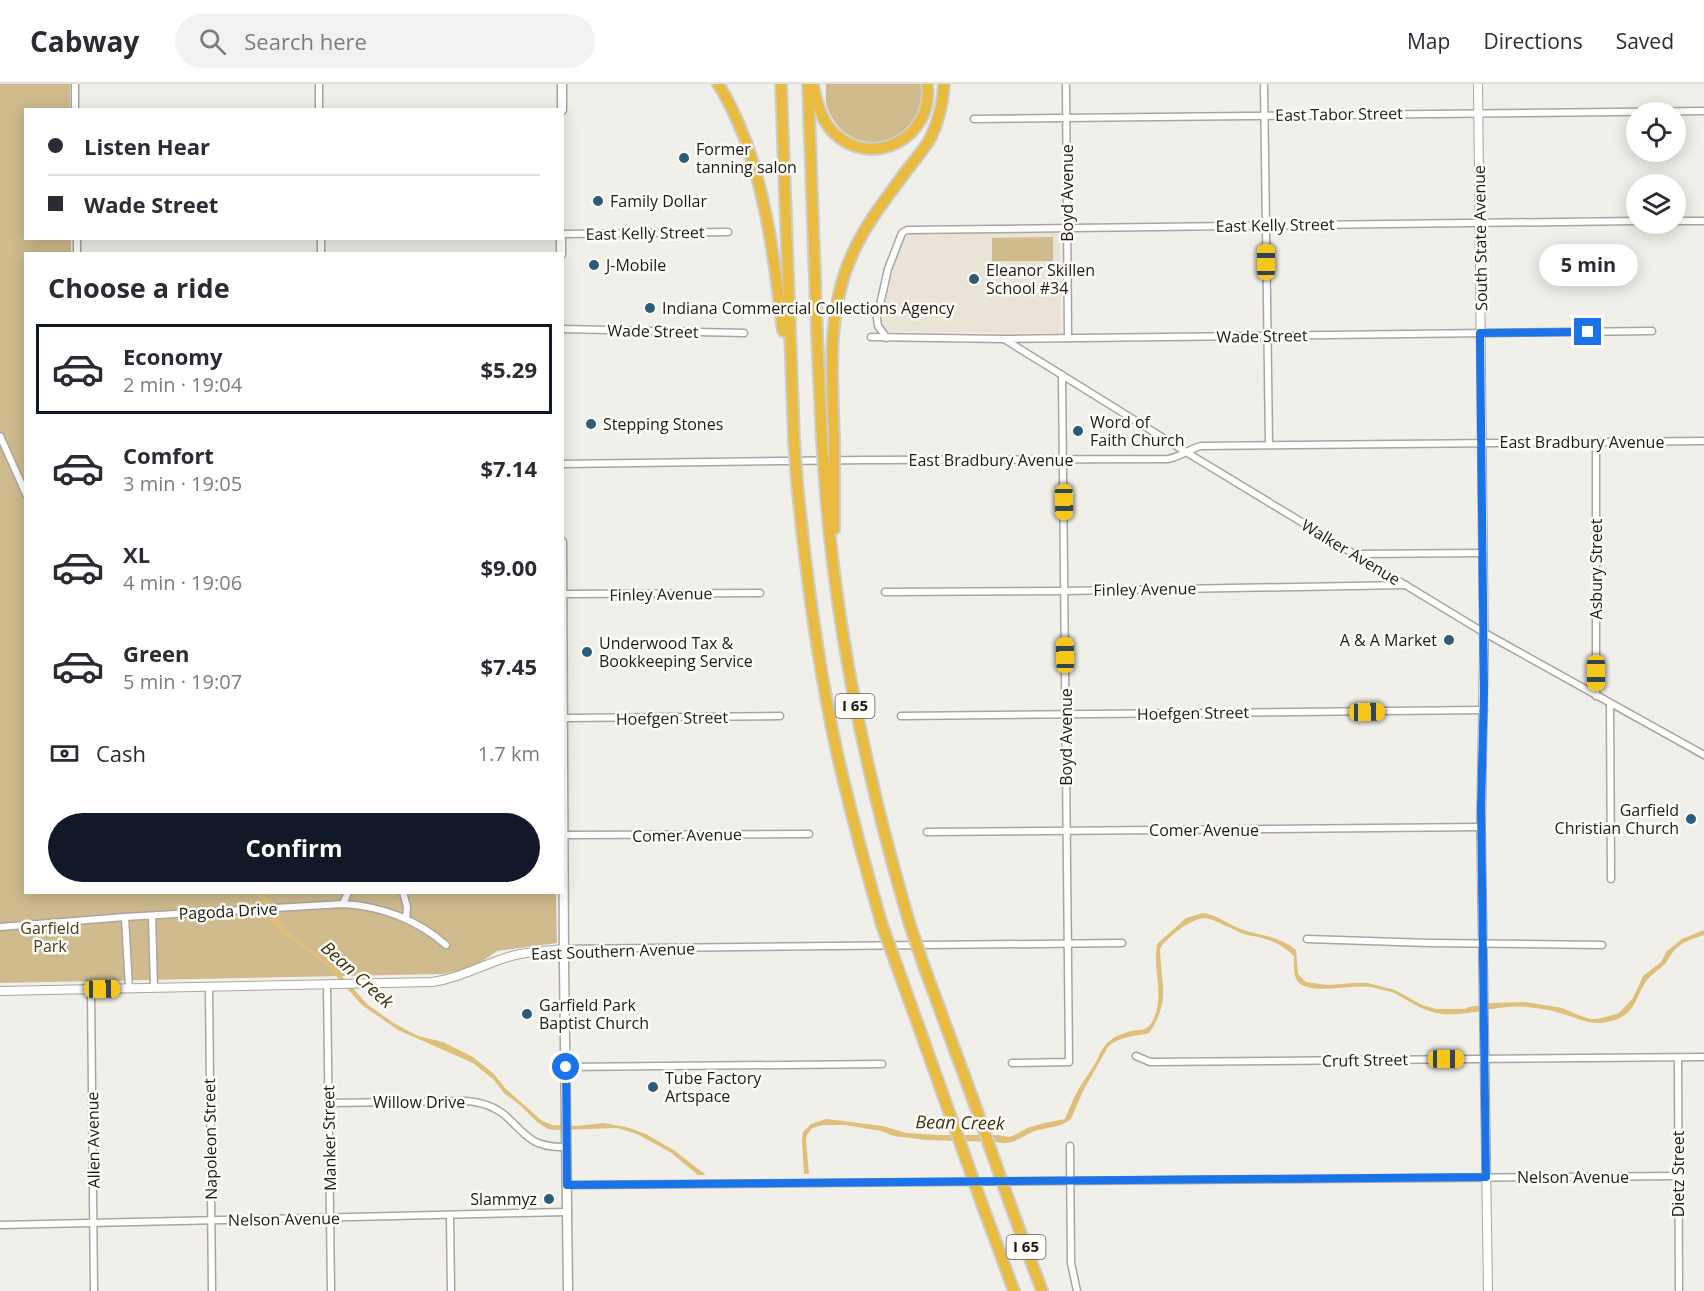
<!DOCTYPE html>
<meta charset="utf-8">
<style>
body{margin:0;font-family:"Open Sans",sans-serif;background:#f2f2f3;color:#2b2b33;height:100vh;display:flex;flex-direction:column;font-size:22px;white-space:nowrap}
*{box-sizing:border-box;margin:0}
p{font-size:20px;color:#7c7c81}
.icon{flex:none;width:33px;height:33px;fill:none;stroke:currentColor;stroke-width:2;stroke-linecap:round;stroke-linejoin:round}
.map{position:relative;flex:1;overflow:hidden}
.sheet{position:absolute;left:24px;top:168px;width:540px;height:642px;display:flex;flex-direction:column;background:#fff;border-radius:0px;box-shadow:0 3px 15px #0003}
.sheet>*{flex:none}
.hud{position:absolute;left:24px;top:24px;width:540px;height:132px;border-radius:0px;box-shadow:0 3px 15px #0003;display:grid;align-content:center;height:132px;padding:0 24px;background:#fff}
.fabs{position:absolute;left:1626px;top:18px;display:grid;gap:12px}
.fabs a{display:grid;place-items:center;width:60px;height:60px;border-radius:50%;background:#fff;box-shadow:0 3px 15px #0003;font-size:30px}
.end{position:absolute;width:27px;height:27px;margin:-14px;border:8px solid #1a73e8;background:#fff;box-shadow:0 0 0 3px #fff}
.from{border-radius:50%}
.bubble{position:absolute;height:42px;border-radius:21px;background:#fff;box-shadow:0 3px 15px #0003;font-size:20px;font-weight:700;line-height:42px;text-align:center}
.car{position:absolute;width:18px;height:36px;margin:-18px -9px;border-radius:8px;box-shadow:0 0 4px 2px #0007;background:linear-gradient(#f5c518 24%,#345 0 40%,#f5c518 0 76%,#345 0 86%,#f5c518 0)}
.hud b{display:flex;align-items:center;gap:21px;height:57px;font-size:22px}
.hud b+b{border-top:2px solid #e1e1e2}
.hud i{width:15px;height:15px;background:#2b2b33}
ul{padding:0;list-style:none}
li{display:flex;align-items:center;gap:18px;height:90px;margin:0 12px 9px;padding:0 12px;border:3px solid transparent;border-radius:0px}
li div{flex:1}
li b{display:block;font-size:22px}
li em{font-style:normal;font-weight:700}
li.active{border-color:#111827}
li>.icon{width:54px;height:54px;stroke-width:1.5}
h2{padding:0 24px;font-size:27px;line-height:72px}
.pay{display:flex;align-items:center;gap:15px;height:66px;padding:0 24px;font-size:22px}
.pay p{margin-inline-start:auto}
.button{display:flex;gap:12px;margin-top:auto;padding:12px 24px}
.button a{flex:1;height:69px;border-radius:36px;background:#111827;color:#fff;font-size:24px;font-weight:700;line-height:69px;text-align:center}
header{display:flex;align-items:center;gap:36px;box-sizing:border-box;height:84px;padding:0 30px;background:#fff;border-bottom:2px solid #e1e1e2}
header strong{font-size:28px}
nav{display:flex;gap:33px;margin-inline-start:auto;font-size:21px}
.search{width:420px;height:54px;background:#f2f2f3;display:flex;align-items:center;gap:15px;box-sizing:border-box;padding:0 21px;border-radius:33px;color:#7c7c81;font-size:22px}
.map>svg:first-child{display:block}
.built{fill:#e9e4d7}
.green{fill:#cfbb8e}
.water{fill:#dfc07a}
.lines{fill:none;stroke-linecap:round;stroke-linejoin:round}
.minor-casing{stroke:#a9a6a1;stroke-width:9}
.tertiary-casing{stroke:#a9a6a1;stroke-width:10}
.secondary-casing{stroke:#a9a6a1;stroke-width:11}
.motorway-casing{stroke:#cdcdcc;stroke-width:14}
.minor{stroke:#fff;stroke-width:6}
.tertiary{stroke:#fff;stroke-width:8}
.secondary{stroke:#fff;stroke-width:8}
.motorway{stroke:#e9bb41;stroke-width:10}
.motorway-bridge-casing{stroke:#cdcdcc;stroke-width:14;stroke-linecap:butt}
.motorway-bridge{stroke:#e9bb41;stroke-width:10}
.route{stroke:#1a73e8;stroke-width:8}
.poi-dot{fill:#2d5b7a;stroke:#fefcf6;stroke-width:2}
.labels{text-anchor:middle;stroke-width:5;stroke-linejoin:round;paint-order:stroke}
.shield{fill:#fefcf6;stroke:#605e5b;stroke-width:1.5}
.shield-label{font-size:15px;font-weight:bold;fill:#1c1b19}
.street-label{font-size:16px;fill:#1c1b19;stroke:#fefcf6}
.poi-label{font-size:16px;fill:#1c1b19;stroke:#fefcf6;text-anchor:start}
.park-label{font-size:16px;fill:#483b1c;stroke:#fefcf6}
.water-label{font-size:18px;font-style:italic;fill:#3e3212;stroke:#fefcf6}
</style>
<header>
<strong>Cabway</strong>
<div class="search"><svg class="icon" aria-label="search" viewBox="0 0 24 24"><circle cx="10" cy="10" r="6"/><path d="M15 15l6 6"/></svg>Search here</div>
<nav><a>Map</a><a>Directions</a><a>Saved</a></nav>
</header>
<div class="map">
<svg width="1704" height="1207" viewBox="0 0 1704 1207">
<rect width="100%" height="100%" fill="#f1efe9"/>
<!-- built -->
<path class="built" d="M 914,149 L 1060,149 L 1061,249 L 889,248 L 884,244 L 881,238 L 881,231 L 885,207 L 894,174 L 901,160 L 908,151 Z"/>
<!-- green -->
<g class="green">
<path d="M 0,0 L 70,0 L 70,25 L 26,26 L 26,154 L 71,155 L 71,169 L 26,170 L 26,808 L 556,809 L 557,859 L 497,867 L 474,883 L 442,890 L 0,899 Z"/>
<path d="M 826,0 L 922,0 C 923,9 924,19 920,28 C 918,33 913,38 909,42 C 882,70 840,60 827,23 C 825,16 826,7 826,0 Z"/>
<path d="M 1053,153 L 1053,177 L 999,177 L 997,180 L 992,180 L 992,154 Z"/>
</g>
<!-- water -->
<g class="water">
<path d="M 259,809 L 265,809 L 278,834 L 289,849 L 331,880 L 368,921 L 395,940 L 418,952 L 443,958 L 473,973 L 494,990 L 505,1004 L 542,1037 L 552,1041 L 577,1042 L 603,1039 L 626,1043 L 646,1050 L 675,1067 L 706,1091 L 698,1091 L 670,1068 L 637,1050 L 617,1044 L 556,1046 L 548,1045 L 537,1038 L 521,1022 L 504,1009 L 494,996 L 473,979 L 398,946 L 362,921 L 325,880 L 277,845 L 269,833 Z"/>
<path d="M 1203,829 C 1217,831 1226,839 1238,844 C 1258,852 1279,851 1296,866 L 1298,890 L 1306,898 L 1328,901 L 1353,899 L 1368,899 L 1395,906 L 1422,921 L 1436,925 L 1464,925 L 1469,923 L 1492,919 L 1525,918 L 1562,924 L 1578,931 L 1590,935 L 1597,935 L 1617,930 L 1621,927 L 1633,914 L 1643,892 L 1661,878 L 1667,867 L 1682,855 L 1704,846 L 1704,851 C 1692,855 1681,858 1673,868 C 1670,872 1668,876 1665,880 C 1660,885 1653,889 1648,895 C 1636,909 1638,928 1615,936 C 1593,943 1583,936 1563,930 C 1551,926 1539,924 1527,923 C 1497,920 1469,933 1442,930 C 1426,928 1413,920 1400,912 C 1392,907 1379,905 1370,903 C 1349,900 1320,910 1302,901 C 1292,895 1294,881 1294,872 C 1285,863 1274,857 1262,854 C 1256,852 1250,852 1244,850 C 1236,847 1211,834 1205,834 C 1191,834 1166,854 1160,865 C 1161,900 1171,917 1149,949 C 1134,953 1119,952 1108,963 L 1083,1007 L 1071,1035 C 1061,1043 1050,1043 1038,1046 C 1023,1050 1014,1063 996,1058 L 926,1056 L 894,1052 L 881,1047 L 845,1041 L 823,1041 L 812,1044 L 807,1051 L 806,1056 L 809,1090 L 804,1090 L 802,1056 L 803,1048 L 811,1040 L 826,1035 L 883,1042 L 906,1049 L 941,1051 L 998,1051 L 1009,1053 L 1015,1051 L 1027,1044 L 1044,1039 L 1065,1035 C 1069,1025 1073,1015 1078,1006 C 1084,996 1090,988 1096,978 C 1100,970 1103,961 1111,956 C 1115,952 1123,950 1128,948 C 1137,945 1147,948 1152,938 C 1166,913 1152,886 1157,860 L 1186,834 Z"/>
</g>
<g class="lines">
<!-- minor casing -->
<g class="minor-casing">
<g id="minor">
<path d="M 75,0 L 75,26"/>
<path d="M 319,0 L 319,26"/>
<path d="M 1066,0 L 1068,254"/>
<path d="M 1264,0 L 1269,361"/>
<path d="M 974,35 L 1704,27"/>
<path d="M 1676,137 L 1704,137"/>
<path d="M 562,150 L 728,148"/>
<path d="M 77,154 L 77,170"/>
<path d="M 321,154 L 321,170"/>
<path d="M 562,245 L 744,249"/>
<path d="M 871,253 L 1005,255 L 1652,247"/>
<path d="M 887,254 L 878,242 L 877,234 L 888,185 L 902,149 L 907,146 L 1636,137"/>
<path d="M 1004,255 L 1186,368 L 1483,548 L 1704,671"/>
<path d="M 0,352 L 26,410"/>
<path d="M 1596,358 L 1596,612"/>
<path d="M 562,380 L 866,376 L 1168,375 C 1180,373 1189,365 1201,362 L 1704,357"/>
<path d="M 1356,470 L 1483,469"/>
<path d="M 885,508 L 1065,507 L 1406,501"/>
<path d="M 562,510 L 760,509"/>
<path d="M 1610,619 L 1611,795"/>
<path d="M 901,632 L 1484,626"/>
<path d="M 564,634 L 780,632"/>
<path d="M 927,748 L 1481,743"/>
<path d="M 564,751 L 809,750"/>
<path d="M 403,808 L 407,823 L 406,835"/>
<path d="M 343,820 L 348,808"/>
<path d="M 152,832 L 154,904"/>
<path d="M 125,833 L 129,904"/>
<path d="M 0,843 L 125,833 L 343,820 C 381,822 418,836 446,861"/>
<path d="M 1307,855 L 1429,859 L 1602,861"/>
<path d="M 564,865 L 1122,859"/>
<path d="M 327,901 L 331,1207"/>
<path d="M 209,903 L 212,1207"/>
<path d="M 91,905 L 94,1207"/>
<path d="M 1136,972 L 1150,978 L 1704,973"/>
<path d="M 1678,974 L 1679,1207"/>
<path d="M 1012,979 L 1069,978 L 1062,291"/>
<path d="M 566,983 L 882,980"/>
<path d="M 329,1019 L 466,1017 C 482,1018 498,1024 509,1035 C 519,1044 526,1054 538,1059 C 548,1063 557,1063 567,1063"/>
<path d="M 1070,1062 L 1071,1179 L 1077,1207"/>
<path d="M 567,1101 L 1678,1092"/>
<path d="M 450,1131 L 451,1207"/>
<path d="M 0,1141 L 568,1128"/>
</g>
</g>
<!-- tertiary casing -->
<g class="tertiary-casing">
<g id="tertiary">
<path d="M 1478,0 L 1484,566 L 1481,743 L 1488,1207"/>
<path d="M 0,907 L 432,898 C 460,894 482,881 508,873 C 527,867 546,867 564,865"/>
</g>
</g>
<!-- secondary casing -->
<g class="secondary-casing">
<g id="secondary">
<path d="M 562,0 L 562,26"/>
<path d="M 561,154 L 561,170"/>
<path d="M 562,458 L 564,880 L 568,1207"/>
</g>
</g>
<!-- motorway casing -->
<g class="motorway-casing">
<g id="motorway">
<path d="M 718,0 C 730,18 738,37 746,58 C 768,119 775,182 783,247"/>
<path d="M 781,0 L 794,356"/>
<path d="M 808,0 L 817,250 L 822,357"/>
<path d="M 813,2 C 817,18 821,36 833,48 C 871,87 935,53 927,0"/>
<path d="M 834,356 C 832,295 826,228 852,171 C 865,141 885,116 904,90 C 913,78 924,66 931,53 C 939,36 943,19 944,0"/>
<path d="M 834,394 L 834,445"/>
<path d="M 797,398 C 806,491 818,583 838,673 C 851,730 866,785 882,841"/>
<path d="M 825,398 C 836,549 867,696 910,841"/>
<path d="M 898,885 L 947,1022"/>
<path d="M 925,885 L 975,1021"/>
<path d="M 982,1120 L 1014,1207"/>
<path d="M 1010,1120 L 1042,1207"/>
</g>
</g>
<!-- minor -->
<use href="#minor" class="minor"/>
<!-- tertiary -->
<use href="#tertiary" class="tertiary"/>
<!-- secondary -->
<use href="#secondary" class="secondary"/>
<!-- motorway -->
<use href="#motorway" class="motorway"/>
<!-- motorway-bridge casing -->
<g class="motorway-bridge-casing">
<g id="motorway-bridge">
<path d="M 794,356 L 797,398"/>
<path d="M 834,356 L 834,394"/>
<path d="M 822,357 L 825,398"/>
<path d="M 882,841 L 898,885"/>
<path d="M 910,841 L 925,885"/>
<path d="M 975,1021 L 1010,1120"/>
<path d="M 947,1022 L 982,1120"/>
</g>
</g>
<!-- motorway-bridge -->
<use href="#motorway-bridge" class="motorway-bridge"/>
</g>
<g class="lines">
<!-- route -->
<path class="route" d="M 566,983 L 567,1101 L 1486,1093 L 1481,724 L 1484,606 L 1480,249 L 1588,248"/>
</g>
<!-- markers -->
<g class="poi-dot">
<circle cx="684" cy="74" r="6"/>
<circle cx="598" cy="117" r="6"/>
<circle cx="594" cy="181" r="6"/>
<circle cx="974" cy="195" r="6"/>
<circle cx="650" cy="224" r="6"/>
<circle cx="591" cy="340" r="6"/>
<circle cx="1078" cy="347" r="6"/>
<circle cx="1449" cy="556" r="6"/>
<circle cx="587" cy="568" r="6"/>
<circle cx="1691" cy="735" r="6"/>
<circle cx="527" cy="930" r="6"/>
<circle cx="653" cy="1003" r="6"/>
<circle cx="549" cy="1115" r="6"/>
</g>
<g class="labels">
<!-- shield labels -->
<g class="shield">
<rect x="835.5" y="610" width="39" height="24" rx="4.5"/>
<rect x="1006.5" y="1151" width="39" height="24" rx="4.5"/>
</g>
<g class="shield-label">
<text x="855" y="627">I 65</text>
<text x="1026" y="1168">I 65</text>
</g>
<!-- street labels -->
<g class="street-label">
<text transform="translate(1339 30) rotate(-1)" y="6">East Tabor Street</text>
<text transform="translate(1067 109) rotate(-90)" y="6">Boyd Avenue</text>
<text transform="translate(1275 141) rotate(-1)" y="6">East Kelly Street</text>
<text transform="translate(645 149) rotate(-1)" y="6">East Kelly Street</text>
<text transform="translate(1480 154) rotate(-91)" y="6">South State Avenue</text>
<text transform="translate(653 247) rotate(1)" y="6">Wade Street</text>
<text transform="translate(1262 252) rotate(-1)" y="6">Wade Street</text>
<text x="1582" y="364">East Bradbury Avenue</text>
<text x="991" y="382">East Bradbury Avenue</text>
<text transform="translate(1351 468) rotate(31)" y="6">Walker Avenue</text>
<text transform="translate(1596 485) rotate(-90)" y="6">Asbury Street</text>
<text transform="translate(1145 505) rotate(-1)" y="6">Finley Avenue</text>
<text transform="translate(661 510) rotate(-1)" y="6">Finley Avenue</text>
<text transform="translate(1193 629) rotate(-1)" y="6">Hoefgen Street</text>
<text transform="translate(672 634) rotate(-1)" y="6">Hoefgen Street</text>
<text transform="translate(1066 653) rotate(-90)" y="6">Boyd Avenue</text>
<text x="1204" y="752">Comer Avenue</text>
<text transform="translate(687 751) rotate(-1)" y="6">Comer Avenue</text>
<text transform="translate(228 827) rotate(-3)" y="6">Pagoda Drive</text>
<text transform="translate(613 867) rotate(-2)" y="6">East Southern Avenue</text>
<text transform="translate(1365 976) rotate(-1)" y="6">Cruft Street</text>
<text x="419" y="1024">Willow Drive</text>
<text transform="translate(329 1054) rotate(-91)" y="6">Manker Street</text>
<text transform="translate(210 1055) rotate(-91)" y="6">Napoleon Street</text>
<text transform="translate(93 1056) rotate(-91)" y="6">Allen Avenue</text>
<text transform="translate(1678 1090) rotate(-90)" y="6">Dietz Street</text>
<text x="1573" y="1099">Nelson Avenue</text>
<text transform="translate(284 1135) rotate(-1)" y="6">Nelson Avenue</text>
</g>
<!-- poi labels -->
<g class="poi-label">
<text x="696" y="71">Former<tspan x="696" dy="18">tanning salon</tspan></text>
<text x="610" y="123">Family Dollar</text>
<text x="606" y="187">J-Mobile</text>
<text x="986" y="192">Eleanor Skillen<tspan x="986" dy="18">School #34</tspan></text>
<text x="662" y="230">Indiana Commercial Collections Agency</text>
<text x="1090" y="344">Word of<tspan x="1090" dy="18">Faith Church</tspan></text>
<text x="603" y="346">Stepping Stones</text>
<text x="1437" y="562" text-anchor="end">A &amp; A Market</text>
<text x="599" y="565">Underwood Tax &amp;<tspan x="599" dy="18">Bookkeeping Service</tspan></text>
<text x="1679" y="732" text-anchor="end">Garfield<tspan x="1679" dy="18">Christian Church</tspan></text>
<text x="539" y="927">Garfield Park<tspan x="539" dy="18">Baptist Church</tspan></text>
<text x="665" y="1000">Tube Factory<tspan x="665" dy="18">Artspace</tspan></text>
<text x="537" y="1121" text-anchor="end">Slammyz</text>
</g>
<!-- park labels -->
<g class="park-label">
<text x="50" y="850">Garfield<tspan x="50" dy="18">Park</tspan></text>
</g>
<!-- water labels -->
<g class="water-label">
<text transform="translate(357 891) rotate(42)" y="6">Bean Creek</text>
<text transform="translate(960 1039) rotate(1)" y="6">Bean Creek</text>
</g>
</g>
</svg>
<div class="fabs">
<a><svg class="icon" aria-label="locate" viewBox="0 0 24 24"><circle cx="12" cy="12" r="6"/><path d="M12 2v4M12 18v4M2 12h4M18 12h4"/></svg></a>
<a><svg class="icon" aria-label="layers" viewBox="0 0 24 24"><path d="M12 4l9 5-9 5-9-5zM3 14l9 5 9-5"/></svg></a>
</div>
<i class="end from" style="left:566px;top:983px"></i>
<i class="end" style="left:1588px;top:248px"></i>
<div class="bubble" style="left:1539px;top:160px;width:99px">5 min</div>
<i class="car" style="left:1266px;top:178px;rotate:0deg"></i>
<i class="car" style="left:1064px;top:418px;rotate:179deg"></i>
<i class="car" style="left:1065px;top:571px;rotate:359deg"></i>
<i class="car" style="left:1596px;top:589px;rotate:180deg"></i>
<i class="car" style="left:1367px;top:628px;rotate:89deg"></i>
<i class="car" style="left:102px;top:905px;rotate:89deg"></i>
<i class="car" style="left:1446px;top:975px;rotate:90deg"></i>
<div class="hud">
<b><i class="from"></i>Listen Hear</b>
<b><i></i>Wade Street</b>
</div>
<section class="sheet">
<h2>Choose a ride</h2>
<ul>
<li class="active"><svg class="icon" aria-label="car" viewBox="0 0 24 24"><path d="M5 17H2v-5l4-1 3-4h7l3 4 3 1v5h-3M9 17h6M6 11h13"/><circle cx="7" cy="17" r="2"/><circle cx="17" cy="17" r="2"/></svg><div><b>Economy</b><p>2 min · 19:04</p></div><em>$5.29</em></li>
<li><svg class="icon" aria-label="car" viewBox="0 0 24 24"><path d="M5 17H2v-5l4-1 3-4h7l3 4 3 1v5h-3M9 17h6M6 11h13"/><circle cx="7" cy="17" r="2"/><circle cx="17" cy="17" r="2"/></svg><div><b>Comfort</b><p>3 min · 19:05</p></div><em>$7.14</em></li>
<li><svg class="icon" aria-label="car" viewBox="0 0 24 24"><path d="M5 17H2v-5l4-1 3-4h7l3 4 3 1v5h-3M9 17h6M6 11h13"/><circle cx="7" cy="17" r="2"/><circle cx="17" cy="17" r="2"/></svg><div><b>XL</b><p>4 min · 19:06</p></div><em>$9.00</em></li>
<li><svg class="icon" aria-label="car" viewBox="0 0 24 24"><path d="M5 17H2v-5l4-1 3-4h7l3 4 3 1v5h-3M9 17h6M6 11h13"/><circle cx="7" cy="17" r="2"/><circle cx="17" cy="17" r="2"/></svg><div><b>Green</b><p>5 min · 19:07</p></div><em>$7.45</em></li>
</ul>
<div class="pay"><svg class="icon" aria-label="cash" viewBox="0 0 24 24"><path d="M3 7h18v10H3z"/><circle cx="12" cy="12" r="2"/></svg>Cash<p>1.7 km</p></div>
<div class="button"><a>Confirm</a></div>
</section>
</div>
